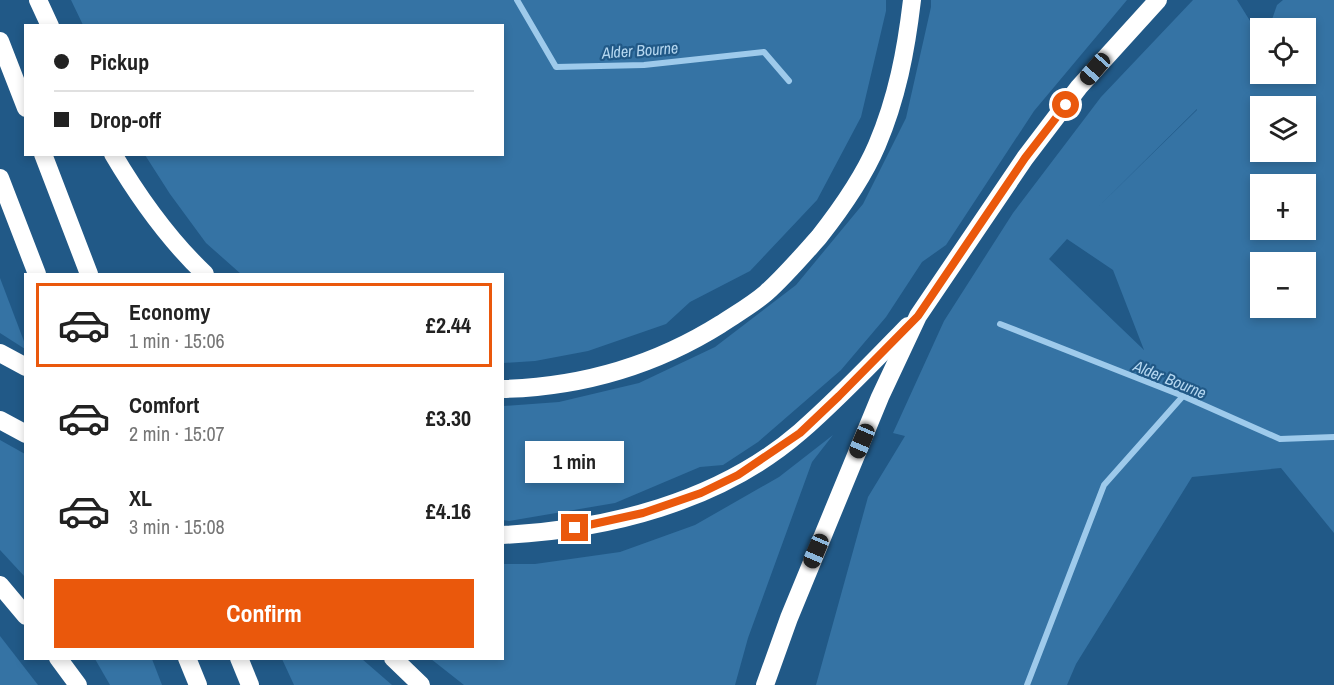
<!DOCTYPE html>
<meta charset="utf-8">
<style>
body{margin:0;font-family:"Archivo Narrow",sans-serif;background:#f6f6f6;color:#222;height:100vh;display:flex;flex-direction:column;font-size:22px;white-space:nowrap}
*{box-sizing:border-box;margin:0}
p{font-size:20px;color:#767676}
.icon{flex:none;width:33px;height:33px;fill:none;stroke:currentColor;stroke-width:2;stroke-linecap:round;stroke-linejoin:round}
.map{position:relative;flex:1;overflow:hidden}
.drawer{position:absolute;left:24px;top:273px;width:480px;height:387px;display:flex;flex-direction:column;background:#fff;border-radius:0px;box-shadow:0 3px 9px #0003}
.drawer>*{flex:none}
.top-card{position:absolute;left:24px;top:24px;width:480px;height:132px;border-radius:0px;box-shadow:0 3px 9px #0003;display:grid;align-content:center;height:132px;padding:0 30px;background:#fff}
.tools{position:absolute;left:1250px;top:18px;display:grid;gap:12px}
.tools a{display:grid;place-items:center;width:66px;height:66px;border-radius:0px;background:#fff;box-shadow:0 3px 9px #0003;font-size:30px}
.end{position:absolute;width:27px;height:27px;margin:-14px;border:8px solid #ea580c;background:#fff;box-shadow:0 0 0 3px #fff}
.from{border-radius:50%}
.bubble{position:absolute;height:42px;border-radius:0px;background:#fff;box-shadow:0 3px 9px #0003;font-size:20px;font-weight:700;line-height:42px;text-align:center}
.car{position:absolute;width:18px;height:36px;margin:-18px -9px;border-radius:8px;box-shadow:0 0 4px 2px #0007;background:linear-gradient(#222 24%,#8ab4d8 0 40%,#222 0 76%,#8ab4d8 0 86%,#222 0)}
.top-card b{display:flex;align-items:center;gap:21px;height:57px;font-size:22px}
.top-card b+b{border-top:2px solid #e0e0e0}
.top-card i{width:15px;height:15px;background:#222}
ul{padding:10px 0 0;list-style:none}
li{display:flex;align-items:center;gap:18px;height:84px;margin:0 12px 9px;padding:0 18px;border:3px solid transparent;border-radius:0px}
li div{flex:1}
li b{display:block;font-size:22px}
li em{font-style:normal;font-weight:700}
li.selected{border-color:#ea580c}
li>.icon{width:54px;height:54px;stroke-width:1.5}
.action{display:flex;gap:12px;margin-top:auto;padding:12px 30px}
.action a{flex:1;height:69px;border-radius:0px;background:#ea580c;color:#fff;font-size:24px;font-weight:700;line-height:69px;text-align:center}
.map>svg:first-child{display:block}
.green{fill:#3573a4;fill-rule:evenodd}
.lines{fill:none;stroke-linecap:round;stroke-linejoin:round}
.stream{stroke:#9ecaeb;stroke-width:6}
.highway{stroke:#fff;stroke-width:18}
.route{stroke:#ea580c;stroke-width:8}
.labels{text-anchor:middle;stroke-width:4.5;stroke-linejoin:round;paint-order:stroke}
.water-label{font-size:16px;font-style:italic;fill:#b6d8f1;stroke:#215987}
</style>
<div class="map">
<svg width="1334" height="685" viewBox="0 0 1334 685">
<rect width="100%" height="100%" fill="#215987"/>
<!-- green -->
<g class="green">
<path d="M 71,0 L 886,0 L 886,11 L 861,117 L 817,200 L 750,271 L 690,302 L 666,324 L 588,351 L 535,361 L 503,363 L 502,274 L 241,274 L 206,243 L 170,194 L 145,155 L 502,154 L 502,26 L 83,25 Z"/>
<path d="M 931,0 L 1127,0 L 1034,111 L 946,245 L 922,262 L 886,317 L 841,370 L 758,442 L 723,465 L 700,467 L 615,503 L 509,521 L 503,520 L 503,406 L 559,402 L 639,383 L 715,347 L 796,285 L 863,204 L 906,118 L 931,7 Z"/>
<path d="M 1193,0 L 1237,0 L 1260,37 L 1260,74 L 1305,74 L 1305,28 L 1269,28 L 1277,5 L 1283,0 L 1334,0 L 1334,533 L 1281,468 L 1192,477 L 1076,664 L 1067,685 L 816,685 L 868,497 L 905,436 L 893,433 L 944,321 L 1013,213 L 1101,97 ZM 1260,106 L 1305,106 L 1305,152 L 1260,152 ZM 1197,109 L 1197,110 L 1097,208 ZM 1260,184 L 1305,184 L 1305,230 L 1260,230 ZM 1067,239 L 1113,270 L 1144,350 L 1049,259 ZM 1260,262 L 1305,262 L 1305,308 L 1260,308 Z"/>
<path d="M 0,278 L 25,344 L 25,349 L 0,333 Z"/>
<path d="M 833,435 L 812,462 L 748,638 L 735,685 L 464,685 L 431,659 L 502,658 L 503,564 L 535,564 L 620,552 L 695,525 L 779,477 Z"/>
<path d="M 0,440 L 25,454 L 25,577 L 0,550 Z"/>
<path d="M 0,636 L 38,685 L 0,685 Z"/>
<path d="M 95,659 L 152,659 L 162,685 L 110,685 Z"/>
<path d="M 282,659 L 362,659 L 392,685 L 294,685 Z"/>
</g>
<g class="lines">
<!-- stream -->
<g class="stream">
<path d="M 517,0 L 556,67 L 644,65 L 764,52 L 789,81"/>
<path d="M 1000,324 L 1183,396 L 1280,439 L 1334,437"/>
<path d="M 1027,685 L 1104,485 L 1183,396"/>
</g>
<!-- highway -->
<g class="highway">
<path d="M 38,0 L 50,26"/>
<path d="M 0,41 L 26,108"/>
<path d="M 43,154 L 89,274"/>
<path d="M 113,154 C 139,198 168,239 205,274"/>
<path d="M 0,178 L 37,274"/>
<path d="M 0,353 L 26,367"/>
<path d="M 502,389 C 581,387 654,366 721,324 C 736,314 752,305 766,293 C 785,276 802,256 819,237 C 841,209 863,178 877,145 C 897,98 906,51 912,0"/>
<path d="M 0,420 L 26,434"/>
<path d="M 502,535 C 607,530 719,502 800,432 C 838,399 873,362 908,326"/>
<path d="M 0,585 L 26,616"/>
<path d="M 58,658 L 78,685"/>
<path d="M 187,658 L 198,685"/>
<path d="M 239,658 L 250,685"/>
<path d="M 393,658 L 421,685"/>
<path d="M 765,685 L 789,618 L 880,397 L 918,316 L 1025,158 L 1079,87 L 1158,0"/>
</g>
</g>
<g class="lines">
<!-- route -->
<path class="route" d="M 575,528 L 643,513 L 701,493 L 738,475 L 800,433 L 839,396 L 918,316 L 1025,158 L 1066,105"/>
</g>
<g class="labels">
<!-- water labels -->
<g class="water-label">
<text transform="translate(640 50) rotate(-4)" y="6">Alder Bourne</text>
<text transform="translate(1170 379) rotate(22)" y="6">Alder Bourne</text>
</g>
</g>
</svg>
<div class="tools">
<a><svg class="icon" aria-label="locate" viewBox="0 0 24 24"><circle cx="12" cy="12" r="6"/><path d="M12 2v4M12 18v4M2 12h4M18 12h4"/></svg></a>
<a><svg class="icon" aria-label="layers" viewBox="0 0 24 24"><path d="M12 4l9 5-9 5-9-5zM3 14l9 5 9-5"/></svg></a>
<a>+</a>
<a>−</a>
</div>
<i class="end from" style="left:1066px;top:105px"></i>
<i class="end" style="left:575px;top:528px"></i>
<div class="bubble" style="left:525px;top:441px;width:99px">1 min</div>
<i class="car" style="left:1095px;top:69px;rotate:221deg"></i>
<i class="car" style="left:862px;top:441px;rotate:203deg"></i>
<i class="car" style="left:816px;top:551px;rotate:203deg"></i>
<div class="top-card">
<b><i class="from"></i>Pickup</b>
<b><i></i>Drop-off</b>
</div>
<section class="drawer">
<ul>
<li class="selected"><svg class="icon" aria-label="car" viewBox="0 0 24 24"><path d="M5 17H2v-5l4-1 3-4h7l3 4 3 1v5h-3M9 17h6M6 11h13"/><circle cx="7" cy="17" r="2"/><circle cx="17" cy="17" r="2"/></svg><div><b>Economy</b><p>1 min · 15:06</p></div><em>£2.44</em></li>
<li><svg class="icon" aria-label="car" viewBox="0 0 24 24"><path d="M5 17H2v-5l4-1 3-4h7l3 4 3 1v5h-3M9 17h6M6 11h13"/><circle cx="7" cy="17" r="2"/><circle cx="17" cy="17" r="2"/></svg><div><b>Comfort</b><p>2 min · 15:07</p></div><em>£3.30</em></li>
<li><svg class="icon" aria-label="car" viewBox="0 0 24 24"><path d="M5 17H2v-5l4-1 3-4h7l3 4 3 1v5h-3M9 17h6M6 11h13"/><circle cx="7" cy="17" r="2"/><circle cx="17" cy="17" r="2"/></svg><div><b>XL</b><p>3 min · 15:08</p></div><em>£4.16</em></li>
</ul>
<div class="action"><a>Confirm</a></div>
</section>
</div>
